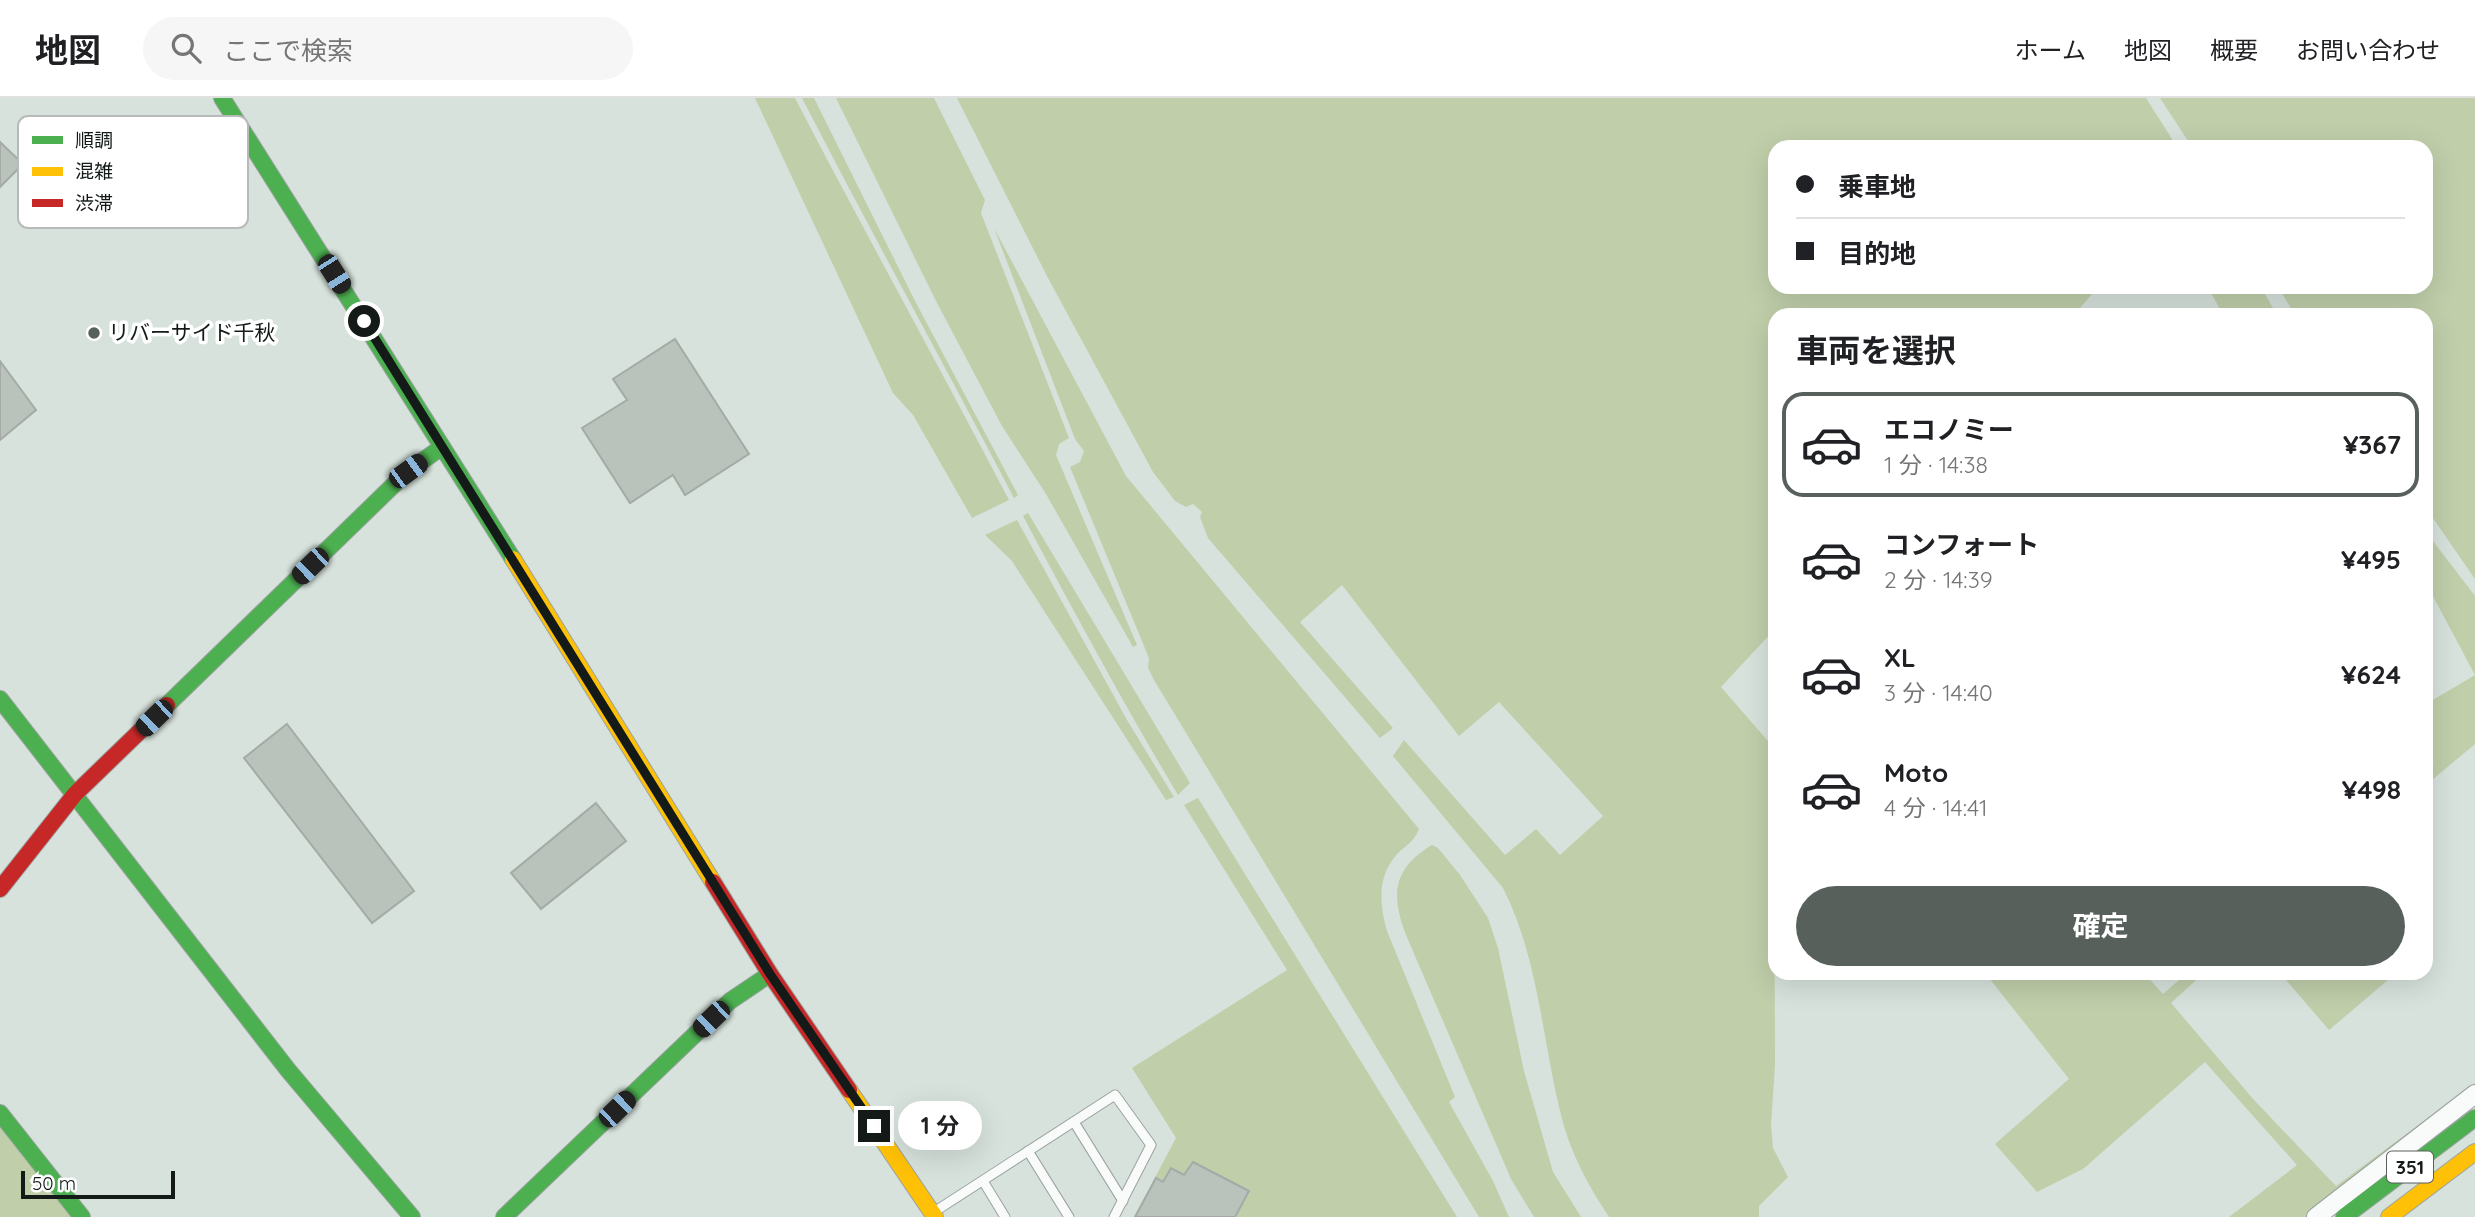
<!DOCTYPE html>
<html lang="ja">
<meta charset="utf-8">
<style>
body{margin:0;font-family:Quicksand,"Noto Sans JP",sans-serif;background:#f6f6f6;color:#202124;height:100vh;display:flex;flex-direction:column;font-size:26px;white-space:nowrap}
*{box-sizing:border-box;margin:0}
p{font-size:23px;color:#757577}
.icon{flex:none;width:38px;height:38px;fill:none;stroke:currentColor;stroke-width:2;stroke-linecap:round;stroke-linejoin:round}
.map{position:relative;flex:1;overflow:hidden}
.details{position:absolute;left:1768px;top:210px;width:665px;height:672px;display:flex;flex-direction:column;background:#fff;border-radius:21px;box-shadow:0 7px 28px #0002}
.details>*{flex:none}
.hud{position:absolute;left:1768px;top:42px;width:665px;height:154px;border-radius:21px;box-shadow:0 7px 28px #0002;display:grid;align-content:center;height:154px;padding:0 28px;background:#fff}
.scale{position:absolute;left:21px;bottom:18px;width:154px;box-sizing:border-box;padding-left:7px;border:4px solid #131a17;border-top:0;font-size:19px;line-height:24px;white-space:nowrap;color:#131a17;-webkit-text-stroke:5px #fff;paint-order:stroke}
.end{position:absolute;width:32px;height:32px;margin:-16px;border:9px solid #131a17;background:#fff;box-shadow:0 0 0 4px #fff}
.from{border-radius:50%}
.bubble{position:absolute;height:49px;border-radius:24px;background:#fff;box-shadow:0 7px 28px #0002;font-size:23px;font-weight:700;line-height:49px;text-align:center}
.car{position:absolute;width:21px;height:42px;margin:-21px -10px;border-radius:9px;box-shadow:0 0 5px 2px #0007;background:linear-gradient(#222 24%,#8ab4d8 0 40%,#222 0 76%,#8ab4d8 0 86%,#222 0)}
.hud b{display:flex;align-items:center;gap:24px;height:66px;font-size:26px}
.hud b+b{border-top:2px solid #e0e0e0}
.hud i{width:18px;height:18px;background:#202124}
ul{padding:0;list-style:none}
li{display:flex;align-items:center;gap:21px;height:105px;margin:0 14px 10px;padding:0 14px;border:4px solid transparent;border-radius:21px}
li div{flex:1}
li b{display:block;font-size:26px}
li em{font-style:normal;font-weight:700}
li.active{border-color:#58605c}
li>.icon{width:63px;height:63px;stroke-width:1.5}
h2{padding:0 28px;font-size:32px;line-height:84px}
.button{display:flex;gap:14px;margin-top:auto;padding:14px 28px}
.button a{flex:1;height:80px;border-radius:42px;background:#58605c;color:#fff;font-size:28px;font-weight:700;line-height:80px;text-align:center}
header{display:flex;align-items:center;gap:42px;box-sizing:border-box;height:98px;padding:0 35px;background:#fff;border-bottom:2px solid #e0e0e0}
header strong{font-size:33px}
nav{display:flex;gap:38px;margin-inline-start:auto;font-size:24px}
.search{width:490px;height:63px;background:#f6f6f6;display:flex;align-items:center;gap:18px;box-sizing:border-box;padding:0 24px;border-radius:38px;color:#757577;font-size:26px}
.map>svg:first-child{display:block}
.green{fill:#c0ceaa}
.building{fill:#bac2bc;stroke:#a4aba6;stroke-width:2}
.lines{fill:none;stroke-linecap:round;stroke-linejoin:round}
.lane-casing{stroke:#9ba39f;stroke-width:11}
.street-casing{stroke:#9ba39f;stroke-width:20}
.fast-casing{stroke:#9ba39f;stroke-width:18}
.slow-casing{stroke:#9ba39f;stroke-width:18}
.jam-casing{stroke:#9ba39f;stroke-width:18}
.lane{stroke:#f9fbfa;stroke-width:9}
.street{stroke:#f9fbfa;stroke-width:18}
.fast{stroke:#4caf50;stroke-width:16}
.slow{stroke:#ffc107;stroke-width:16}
.jam{stroke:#c62828;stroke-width:16}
.route{stroke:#131a17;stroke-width:9}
.poi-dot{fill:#58605c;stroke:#fff;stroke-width:2.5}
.labels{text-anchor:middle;stroke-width:7;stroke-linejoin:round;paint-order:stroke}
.shield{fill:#fff;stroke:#5a5f5d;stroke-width:2}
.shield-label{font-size:19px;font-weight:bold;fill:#131a17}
.poi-label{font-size:21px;fill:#131a17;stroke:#fff;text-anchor:start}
.key{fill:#fff;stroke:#b8bab9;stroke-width:2}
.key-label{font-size:19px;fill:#131a17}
</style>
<header>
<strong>地図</strong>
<div class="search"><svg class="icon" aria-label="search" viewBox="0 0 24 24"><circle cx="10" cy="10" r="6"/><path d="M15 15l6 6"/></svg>ここで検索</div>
<nav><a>ホーム</a><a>地図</a><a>概要</a><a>お問い合わせ</a></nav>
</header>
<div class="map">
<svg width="2475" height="1119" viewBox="0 0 2475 1119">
<rect width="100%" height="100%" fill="#d7e2dc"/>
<!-- green -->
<g class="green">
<path d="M 755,0 L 795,0 C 865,135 939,268 1009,402 L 972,420 L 913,317 L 893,295 Z"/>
<path d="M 802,0 L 814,0 L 915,203 L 1018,397 L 1014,400 C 944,266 871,134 802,0 Z"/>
<path d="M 836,0 L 934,0 L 985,102 L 981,115 L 1069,340 L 1059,346 L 1056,357 L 1137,547 L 1133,549 L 1046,396 L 1002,328 L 936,203 Z"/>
<path d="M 957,0 L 2146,0 L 2177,49 L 1774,49 L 1774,189 L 2098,189 L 2074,217 L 1774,217 L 1774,532 L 1721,589 L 1774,650 L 1775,967 L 1771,1027 L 1773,1050 L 1788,1079 L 1759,1108 L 1759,1119 L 1609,1119 C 1587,1086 1569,1052 1560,1013 C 1542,939 1538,859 1503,790 L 1393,658 L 1404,642 L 1505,757 L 1536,731 L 1560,757 L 1603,718 L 1499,604 L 1459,638 L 1342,487 L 1300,524 L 1393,630 L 1380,640 L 1208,440 L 1200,419 L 1202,414 L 1193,406 L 1186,409 L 1175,403 L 1153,374 L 1048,180 Z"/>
<path d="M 2160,0 L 2475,0 L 2475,481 L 2426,410 L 2426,217 L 2295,217 L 2278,189 L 2426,189 L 2426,49 L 2192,49 Z"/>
<path d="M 994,130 L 1126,378 L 1419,731 C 1415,742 1407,747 1398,755 C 1377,778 1379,805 1387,833 L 1455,999 L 1449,1004 L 1493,1083 L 1509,1119 L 1479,1119 L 1154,582 L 1148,570 L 1149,560 L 1070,369 L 1080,364 L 1084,353 L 1075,341 Z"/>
<path d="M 2208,189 L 2261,189 L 2277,217 L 2223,217 Z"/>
<path d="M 1028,415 L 1190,685 L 1178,697 C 1123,605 1073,512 1023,418 Z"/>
<path d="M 1017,422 L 1127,622 L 1174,699 L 1166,702 L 1012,463 L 985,437 Z"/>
<path d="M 2426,434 L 2475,498 L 2475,646 L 2426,687 L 2426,671 L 2434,664 L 2426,655 L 2426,606 L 2475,577 L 2426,485 Z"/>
<path d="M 1198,700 L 1457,1119 L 1134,1119 L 1176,1040 L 1132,970 L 1287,872 L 1184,707 Z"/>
<path d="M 1432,747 L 1438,750 L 1460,777 L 1488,820 L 1498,850 L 1524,973 L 1553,1074 L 1581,1119 L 1534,1119 L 1511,1081 L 1406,837 C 1391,797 1392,771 1432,747 Z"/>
<path d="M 1985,875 L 2144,875 L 2163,896 L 2187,875 L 2204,875 L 2171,905 L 2254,1002 L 2336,1088 L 2475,985 L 2475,992 L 2307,1119 L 2229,1119 L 2297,1067 L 2205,964 L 2083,1071 L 2037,1094 L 1995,1046 L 2069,981 Z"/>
<path d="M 2280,875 L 2382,875 L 2388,882 L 2329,932 Z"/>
<path d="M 0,1022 L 77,1119 L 0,1119 Z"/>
</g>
<!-- building -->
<g class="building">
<path d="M 0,44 L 23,66 L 0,89 Z"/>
<path d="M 675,241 L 749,356 L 685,397 L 673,377 L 630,405 L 582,330 L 627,302 L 613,281 Z"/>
<path d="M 0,263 L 36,312 L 0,342 Z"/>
<path d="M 287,626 L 414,793 L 372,825 L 244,660 Z"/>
<path d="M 596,705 L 626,743 L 541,811 L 511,775 Z"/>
<path d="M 1193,1064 L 1249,1093 L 1235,1119 L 1135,1119 L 1156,1080 L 1163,1084 L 1171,1070 L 1184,1077 Z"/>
</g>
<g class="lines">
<!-- lane casing -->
<g class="lane-casing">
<g id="lane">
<path d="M 1074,1024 L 1123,1103"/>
<path d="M 1028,1053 L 1069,1119"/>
<path d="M 983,1083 L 1005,1119"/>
<path d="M 934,1114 L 1115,997 L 1151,1047 L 1114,1119"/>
</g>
</g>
<!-- street casing -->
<g class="street-casing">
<path id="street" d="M 2316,1119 L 2475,996"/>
</g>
<!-- fast casing -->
<g class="fast-casing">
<g id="fast">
<path d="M 222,0 L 513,461"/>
<path d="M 0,601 L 288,972 L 412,1119"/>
<path d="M 167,607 L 408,373 L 442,349"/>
<path d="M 0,1015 L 82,1119"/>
<path d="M 504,1119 L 730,903 L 770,876"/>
<path d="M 2344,1119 L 2475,1020"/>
</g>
</g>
<!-- slow casing -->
<g class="slow-casing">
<g id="slow">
<path d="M 513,461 L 713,784"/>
<path d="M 849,992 L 935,1119"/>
<path d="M 2389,1119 L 2475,1054"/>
</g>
</g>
<!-- jam casing -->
<g class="jam-casing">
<g id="jam">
<path d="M 713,784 L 770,876 L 849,992"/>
<path d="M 0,791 L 75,696 L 167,607"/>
</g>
</g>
<!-- lane -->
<use href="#lane" class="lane"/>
<!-- street -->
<use href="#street" class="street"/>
<!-- fast -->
<use href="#fast" class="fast"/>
<!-- slow -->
<use href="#slow" class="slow"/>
<!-- jam -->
<use href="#jam" class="jam"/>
</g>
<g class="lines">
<!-- route -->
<path class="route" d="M 364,223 L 770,876 L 874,1028"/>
</g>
<!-- markers -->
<circle class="poi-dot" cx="94" cy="235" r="7"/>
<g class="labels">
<!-- shield labels -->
<rect class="shield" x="2387" y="1053.5" width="46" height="31" rx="5"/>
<g class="shield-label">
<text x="2410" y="1076">351</text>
</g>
<!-- poi labels -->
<g class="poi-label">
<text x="108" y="242">リバーサイド千秋</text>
</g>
</g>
<!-- legend -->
<rect x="18" y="18" width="230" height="112" rx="10" class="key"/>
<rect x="32" y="38" width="31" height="8" fill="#4caf50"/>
<rect x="32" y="69" width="31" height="9" fill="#ffc107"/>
<rect x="32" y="101" width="31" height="8" fill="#c62828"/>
<g class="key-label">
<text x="75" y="49">順調</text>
<text x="75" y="80">混雑</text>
<text x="75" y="112">渋滞</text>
</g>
</svg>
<div class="scale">50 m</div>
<i class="end from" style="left:364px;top:223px"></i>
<i class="end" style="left:874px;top:1028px"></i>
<div class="bubble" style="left:898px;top:1003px;width:84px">1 分</div>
<i class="car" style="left:334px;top:176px;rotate:148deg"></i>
<i class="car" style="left:408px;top:373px;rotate:54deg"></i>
<i class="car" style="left:310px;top:468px;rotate:226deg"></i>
<i class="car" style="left:154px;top:620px;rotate:226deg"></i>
<i class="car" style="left:711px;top:921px;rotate:226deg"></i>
<i class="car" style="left:617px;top:1011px;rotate:46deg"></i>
<div class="hud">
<b><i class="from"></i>乗車地</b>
<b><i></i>目的地</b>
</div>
<section class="details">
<h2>車両を選択</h2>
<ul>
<li class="active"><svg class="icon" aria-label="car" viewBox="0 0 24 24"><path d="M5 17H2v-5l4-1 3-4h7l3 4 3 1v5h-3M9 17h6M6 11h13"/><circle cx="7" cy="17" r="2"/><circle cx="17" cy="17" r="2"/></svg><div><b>エコノミー</b><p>1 分 · 14:38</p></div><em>¥367</em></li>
<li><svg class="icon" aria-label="car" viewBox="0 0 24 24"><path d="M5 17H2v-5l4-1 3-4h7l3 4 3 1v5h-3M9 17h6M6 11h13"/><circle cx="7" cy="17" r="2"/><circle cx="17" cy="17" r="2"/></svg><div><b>コンフォート</b><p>2 分 · 14:39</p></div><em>¥495</em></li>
<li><svg class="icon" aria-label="car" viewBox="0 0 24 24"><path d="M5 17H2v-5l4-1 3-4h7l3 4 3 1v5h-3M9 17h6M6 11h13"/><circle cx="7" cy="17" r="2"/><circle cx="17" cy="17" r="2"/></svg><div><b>XL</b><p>3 分 · 14:40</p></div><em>¥624</em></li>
<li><svg class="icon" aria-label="car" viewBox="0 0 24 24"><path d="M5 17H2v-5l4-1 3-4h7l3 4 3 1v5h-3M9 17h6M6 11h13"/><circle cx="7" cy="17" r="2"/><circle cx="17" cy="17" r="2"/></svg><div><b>Moto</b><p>4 分 · 14:41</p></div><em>¥498</em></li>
</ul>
<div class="button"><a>確定</a></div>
</section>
</div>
